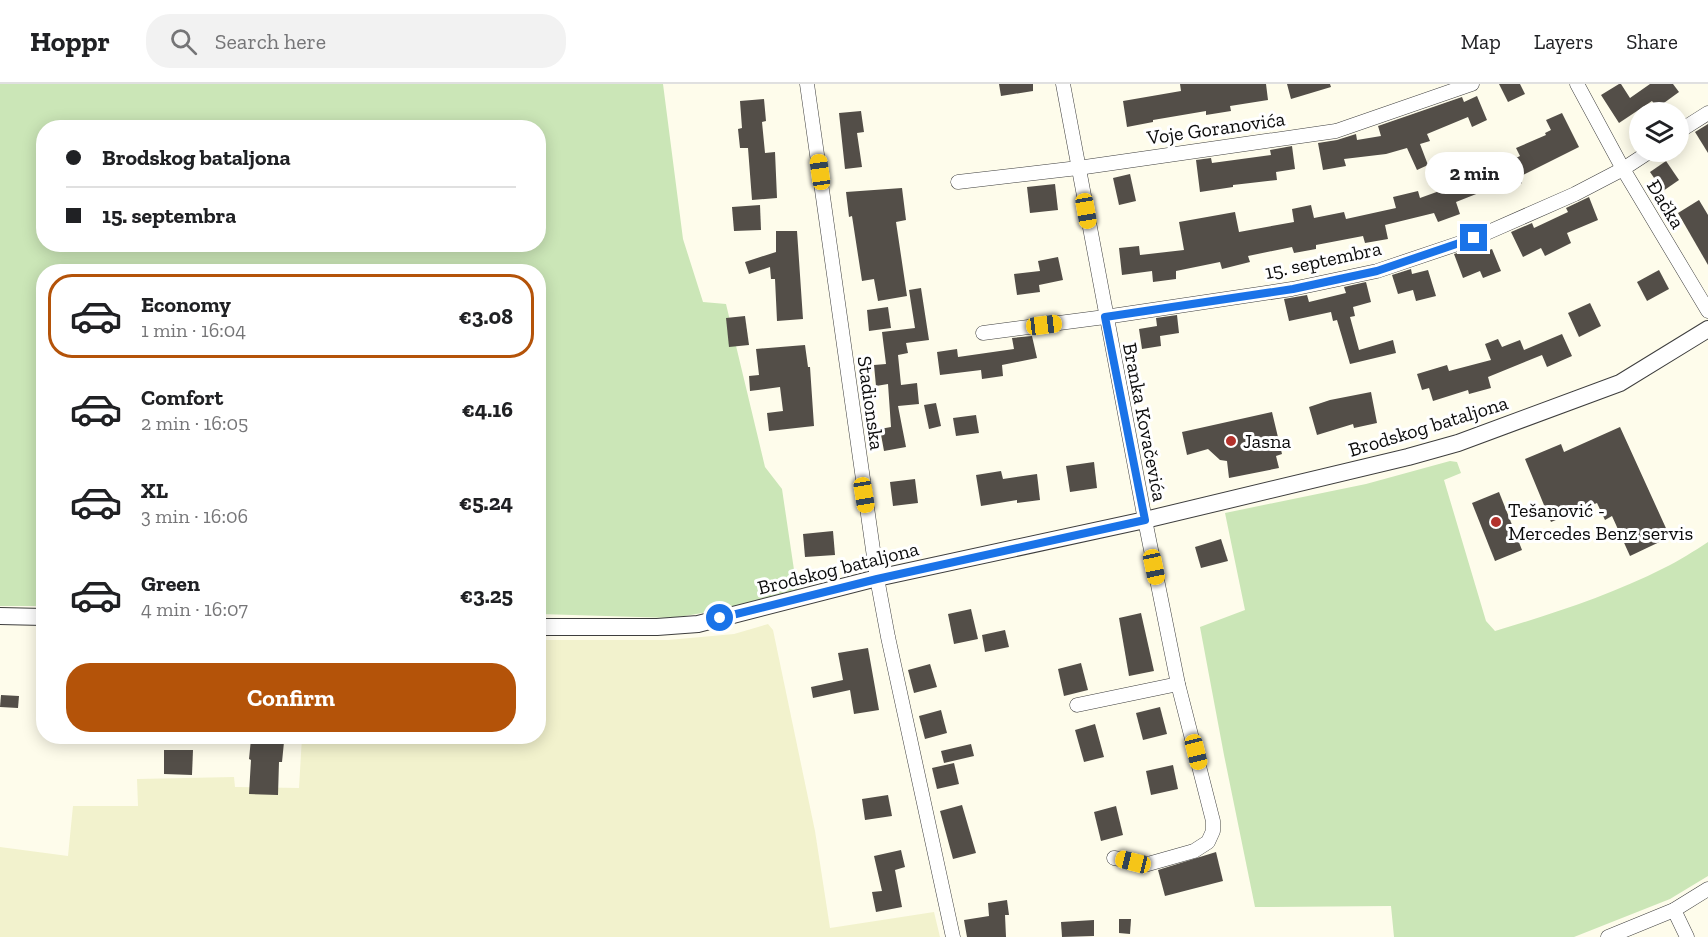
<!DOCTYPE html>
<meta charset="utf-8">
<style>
body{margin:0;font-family:"Zilla Slab",serif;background:#f2f2f2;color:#202124;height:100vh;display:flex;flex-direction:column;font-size:22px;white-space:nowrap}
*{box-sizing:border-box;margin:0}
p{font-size:20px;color:#757577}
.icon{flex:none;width:33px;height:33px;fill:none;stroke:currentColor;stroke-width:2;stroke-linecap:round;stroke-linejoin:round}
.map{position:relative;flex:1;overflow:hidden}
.details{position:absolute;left:36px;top:180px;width:510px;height:480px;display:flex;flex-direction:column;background:#fff;border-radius:24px;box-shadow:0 3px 15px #0003}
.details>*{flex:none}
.guide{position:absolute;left:36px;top:36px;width:510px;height:132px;border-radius:24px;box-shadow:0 3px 15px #0003;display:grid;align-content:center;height:132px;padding:0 30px;background:#fff}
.controls{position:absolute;left:1629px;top:18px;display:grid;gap:12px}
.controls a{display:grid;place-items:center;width:60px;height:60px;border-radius:50%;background:#fff;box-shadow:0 3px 15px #0003;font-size:30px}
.end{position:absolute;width:27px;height:27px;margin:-14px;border:8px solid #1a73e8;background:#fff;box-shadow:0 0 0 3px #fff}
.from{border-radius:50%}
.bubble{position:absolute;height:42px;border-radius:21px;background:#fff;box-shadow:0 3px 15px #0003;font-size:20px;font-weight:700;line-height:42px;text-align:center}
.car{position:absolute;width:18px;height:36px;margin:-18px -9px;border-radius:8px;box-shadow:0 0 4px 2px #0007;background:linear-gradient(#f5c518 24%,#345 0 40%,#f5c518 0 76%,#345 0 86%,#f5c518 0)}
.guide b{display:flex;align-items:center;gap:21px;height:57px;font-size:22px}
.guide b+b{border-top:2px solid #e0e0e0}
.guide i{width:15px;height:15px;background:#202124}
ul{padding:10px 0 0;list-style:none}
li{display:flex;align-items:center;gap:18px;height:84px;margin:0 12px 9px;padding:0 18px;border:3px solid transparent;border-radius:24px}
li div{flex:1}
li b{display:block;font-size:22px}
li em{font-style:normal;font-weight:700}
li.current{border-color:#b45309}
li>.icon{width:54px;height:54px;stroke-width:1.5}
.cta{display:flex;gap:12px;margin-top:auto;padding:12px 30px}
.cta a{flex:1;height:69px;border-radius:24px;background:#b45309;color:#fff;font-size:24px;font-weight:700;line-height:69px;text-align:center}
header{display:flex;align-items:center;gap:36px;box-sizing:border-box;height:84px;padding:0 30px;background:#fff;border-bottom:2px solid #e0e0e0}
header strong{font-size:28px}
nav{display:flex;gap:33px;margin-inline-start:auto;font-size:21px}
.search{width:420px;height:54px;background:#f2f2f2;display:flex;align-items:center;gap:15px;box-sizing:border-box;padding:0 21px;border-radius:24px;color:#757577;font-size:22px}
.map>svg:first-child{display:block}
.farmland{fill:#f2f2cd}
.green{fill:#cbe6b7;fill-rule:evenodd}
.building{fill:#534e48}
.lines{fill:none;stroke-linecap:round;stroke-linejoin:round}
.minor-casing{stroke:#3e3e3e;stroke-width:15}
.tertiary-casing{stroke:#3e3e3e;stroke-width:18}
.minor{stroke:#fff;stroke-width:14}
.tertiary{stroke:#fff;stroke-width:16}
.route{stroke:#1a73e8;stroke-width:8}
.poi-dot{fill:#b3322c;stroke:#fff;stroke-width:2}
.labels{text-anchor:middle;stroke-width:6;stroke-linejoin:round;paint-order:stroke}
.street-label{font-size:20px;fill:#0b0b0b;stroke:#fff}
.poi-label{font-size:20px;fill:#0b0b0b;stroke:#fff;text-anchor:start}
</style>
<header>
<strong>Hoppr</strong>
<div class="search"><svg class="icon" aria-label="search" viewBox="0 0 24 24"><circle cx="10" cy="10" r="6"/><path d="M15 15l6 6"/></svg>Search here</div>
<nav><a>Map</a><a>Layers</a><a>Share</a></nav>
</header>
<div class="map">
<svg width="1708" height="853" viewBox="0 0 1708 853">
<rect width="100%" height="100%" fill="#fefceb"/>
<!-- farmland -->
<path class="farmland" d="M 768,540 L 773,546 L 815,747 L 830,844 L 934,828 L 940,853 L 0,853 L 0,763 L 68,772 L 73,722 L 138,722 L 137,695 L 234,693 L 235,703 L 299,704 L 302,653 L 538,652 L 539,556 L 668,556 L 734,550 Z"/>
<!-- green -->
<g class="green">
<path d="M 0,0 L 663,0 L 683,155 L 703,218 L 726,220 L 765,383 L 782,405 L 797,506 L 731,524 L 673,534 L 539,530 L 538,188 L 44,188 L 43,522 L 0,522 ZM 44,44 L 538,44 L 538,160 L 44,160 Z"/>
<path d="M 1450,377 L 1457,378 L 1461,389 L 1444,396 L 1486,537 L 1495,547 C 1552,530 1611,511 1664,484 C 1679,477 1694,467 1708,458 L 1708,792 L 1670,815 L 1574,853 L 1394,853 L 1391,822 L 1255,823 L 1224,671 L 1200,543 L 1245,526 L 1225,429 L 1366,400 Z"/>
</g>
<!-- building -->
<g class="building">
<path d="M 999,0 L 1033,0 L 1033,7 L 1001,12 Z"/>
<path d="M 1180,0 L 1266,0 L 1268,16 L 1230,22 L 1231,27 L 1206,31 L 1206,27 L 1153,36 L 1153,38 L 1127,43 L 1123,17 L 1181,7 Z"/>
<path d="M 1287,0 L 1330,0 L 1331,3 L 1291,15 Z"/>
<path d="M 1499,0 L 1520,0 L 1525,10 L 1508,18 Z"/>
<path d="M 1619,0 L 1621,0 L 1630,14 L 1650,0 L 1673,0 L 1679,8 L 1657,24 L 1652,17 L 1619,39 L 1601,11 Z"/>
<path d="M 1477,12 L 1487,36 L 1472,43 L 1468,33 L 1427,50 L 1430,57 L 1420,60 L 1428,81 L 1417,86 L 1407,64 L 1386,70 L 1344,75 L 1346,82 L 1323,86 L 1318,59 L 1337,56 L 1356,50 L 1357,56 L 1381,52 L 1378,42 L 1462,13 L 1464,18 Z"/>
<path d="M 764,15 L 766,37 L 762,38 L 765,69 L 775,68 L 777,114 L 752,116 L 748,64 L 740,64 L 738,45 L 742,44 L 740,17 Z"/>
<path d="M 861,27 L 864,48 L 857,49 L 862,83 L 845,85 L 839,29 Z"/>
<path d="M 1562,29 L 1579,63 L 1519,93 L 1522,99 L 1503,109 L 1499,101 L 1456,118 L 1460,130 L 1438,138 L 1434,129 L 1385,141 L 1388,155 L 1365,159 L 1363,152 L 1316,161 L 1316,165 L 1294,169 L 1292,163 L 1248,172 L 1250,178 L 1222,185 L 1220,178 L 1176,187 L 1176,195 L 1153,198 L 1152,187 L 1122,191 L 1119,164 L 1139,162 L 1140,171 L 1184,166 L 1179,138 L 1235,128 L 1239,148 L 1294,138 L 1292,125 L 1311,121 L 1314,134 L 1344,128 L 1346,135 L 1396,124 L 1393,113 L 1418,107 L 1420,114 L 1456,101 L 1448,75 L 1470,68 L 1475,82 L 1482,79 L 1486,89 L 1520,72 L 1516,64 L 1546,51 L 1545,49 L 1551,46 L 1546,36 Z"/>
<path d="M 1708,40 L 1708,69 L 1695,48 Z"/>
<path d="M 1292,62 L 1295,85 L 1276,88 L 1277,96 L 1233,101 L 1233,103 L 1200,108 L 1196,76 L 1211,74 L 1212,79 L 1271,71 L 1270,66 Z"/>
<path d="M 1666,77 L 1679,96 L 1663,107 L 1650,88 Z"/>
<path d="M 1130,90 L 1136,117 L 1119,121 L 1113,94 Z"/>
<path d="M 1055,100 L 1058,126 L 1030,129 L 1027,103 Z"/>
<path d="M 902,104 L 906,136 L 896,138 L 907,212 L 878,217 L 874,195 L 862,197 L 852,132 L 849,133 L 846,108 Z"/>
<path d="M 1589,113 L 1598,136 L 1567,149 L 1571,159 L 1545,172 L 1541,164 L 1523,173 L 1511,148 L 1532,139 L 1534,144 L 1568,128 L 1566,124 Z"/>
<path d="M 1699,116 L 1708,131 L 1708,181 L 1678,129 Z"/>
<path d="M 760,121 L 761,146 L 734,147 L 732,123 Z"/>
<path d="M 776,147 L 797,147 L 803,235 L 777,237 L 775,195 L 771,195 L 770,183 L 749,190 L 745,178 L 776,168 Z"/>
<path d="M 1475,164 L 1478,170 L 1492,165 L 1501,187 L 1483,194 L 1480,187 L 1463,194 L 1454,170 Z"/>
<path d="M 1058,173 L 1063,196 L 1039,201 L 1040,208 L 1017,211 L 1014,190 L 1040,187 L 1038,177 Z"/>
<path d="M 1411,185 L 1412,190 L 1428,186 L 1436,212 L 1416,217 L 1413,206 L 1398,210 L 1392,191 Z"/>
<path d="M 1659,186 L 1669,205 L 1647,217 L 1637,198 Z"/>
<path d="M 1366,198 L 1371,218 L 1353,223 L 1355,232 L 1350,233 L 1359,266 L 1393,256 L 1396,269 L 1350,280 L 1337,236 L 1333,237 L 1331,228 L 1289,237 L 1284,215 L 1307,211 L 1309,218 L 1346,209 L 1344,203 Z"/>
<path d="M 921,204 L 929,256 L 906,259 L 908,269 L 898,271 L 901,301 L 917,299 L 919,320 L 898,322 L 906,363 L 884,367 L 880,345 L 891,343 L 888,300 L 876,302 L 874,281 L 886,280 L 882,248 L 915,244 L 909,206 Z"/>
<path d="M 1590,219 L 1601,242 L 1579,253 L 1568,229 Z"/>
<path d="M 888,223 L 891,244 L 869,247 L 867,226 Z"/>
<path d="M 1177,231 L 1179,249 L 1160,252 L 1161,262 L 1142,265 L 1139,245 L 1157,242 L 1156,234 Z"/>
<path d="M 745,232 L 749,261 L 729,263 L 726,234 Z"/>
<path d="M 1562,250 L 1572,272 L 1547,283 L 1542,271 L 1488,293 L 1491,304 L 1469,310 L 1468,306 L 1433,317 L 1429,304 L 1422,306 L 1417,290 L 1447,281 L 1449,287 L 1491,276 L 1485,260 L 1498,255 L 1502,263 L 1520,256 L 1524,266 Z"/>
<path d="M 1032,252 L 1037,274 L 1002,281 L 1003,292 L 982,295 L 981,286 L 940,291 L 937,268 L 957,265 L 958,273 L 1014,265 L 1012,254 Z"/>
<path d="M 805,261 L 808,283 L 810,283 L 814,342 L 769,347 L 767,329 L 783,327 L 780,303 L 750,307 L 749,292 L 759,291 L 756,265 Z"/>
<path d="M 1371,308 L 1377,339 L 1354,344 L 1353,340 L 1317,351 L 1309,323 L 1330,316 Z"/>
<path d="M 936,319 L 941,342 L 929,345 L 924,321 Z"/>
<path d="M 1272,328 L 1282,370 L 1276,372 L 1279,384 L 1229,394 L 1227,377 L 1220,376 L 1208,365 L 1187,371 L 1182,348 Z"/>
<path d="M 976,331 L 979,349 L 956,352 L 953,334 Z"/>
<path d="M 1620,343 L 1670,453 L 1630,472 L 1612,432 L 1605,436 L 1597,419 L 1551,438 L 1525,375 L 1561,360 L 1564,368 Z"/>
<path d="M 1094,378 L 1097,404 L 1070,408 L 1066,382 Z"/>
<path d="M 1001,387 L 1003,395 L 1037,390 L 1040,416 L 1017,419 L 1017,416 L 981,422 L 976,391 Z"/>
<path d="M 915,395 L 918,419 L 893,422 L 890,398 Z"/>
<path d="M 1499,408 L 1522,466 L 1495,477 L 1472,419 Z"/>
<path d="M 833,447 L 835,471 L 805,473 L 803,450 Z"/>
<path d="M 1221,455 L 1228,477 L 1201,484 L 1195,463 Z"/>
<path d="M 971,525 L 978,555 L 954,560 L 948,530 Z"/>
<path d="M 1141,529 L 1154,587 L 1129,592 L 1119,534 Z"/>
<path d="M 1005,546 L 1009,563 L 985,568 L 982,551 Z"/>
<path d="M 868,564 L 879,626 L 854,630 L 850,606 L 813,614 L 811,603 L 843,596 L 838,569 Z"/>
<path d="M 1081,579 L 1088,606 L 1064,612 L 1058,585 Z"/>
<path d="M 930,580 L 937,603 L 914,609 L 908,586 Z"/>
<path d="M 1,611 L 19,612 L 18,624 L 0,623 Z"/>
<path d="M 1160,623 L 1167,650 L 1143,656 L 1136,629 Z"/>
<path d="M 941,626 L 947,649 L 925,655 L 919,632 Z"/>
<path d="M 1095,640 L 1104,673 L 1084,678 L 1075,646 Z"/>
<path d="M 251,655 L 284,658 L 282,678 L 279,678 L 278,711 L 249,710 L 251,676 L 249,675 Z"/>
<path d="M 971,660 L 974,672 L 944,679 L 941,667 Z"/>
<path d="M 164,666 L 193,666 L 192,691 L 164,690 Z"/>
<path d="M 954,679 L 959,700 L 937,705 L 932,684 Z"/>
<path d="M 1173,681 L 1178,705 L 1151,711 L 1146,687 Z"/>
<path d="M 888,711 L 892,732 L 865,736 L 862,715 Z"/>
<path d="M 962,721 L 976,769 L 953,775 L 940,727 Z"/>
<path d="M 1116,722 L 1123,751 L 1101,757 L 1094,728 Z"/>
<path d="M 901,766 L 905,783 L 895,786 L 902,823 L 876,828 L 872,808 L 882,807 L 874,772 Z"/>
<path d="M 1216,768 L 1223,797 L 1165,812 L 1158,786 Z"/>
<path d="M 1007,816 L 1009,831 L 1005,831 L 1006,853 L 967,853 L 964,836 L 989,832 L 988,819 Z"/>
<path d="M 1119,835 L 1131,835 L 1130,850 L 1119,849 Z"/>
<path d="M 1094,836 L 1094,852 L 1062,853 L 1061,838 Z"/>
</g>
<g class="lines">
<!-- minor casing -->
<g class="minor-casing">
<g id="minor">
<path d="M 807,0 L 877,494 L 888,553 L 953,853"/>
<path d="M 1063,0 L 1145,436 L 1178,600 L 1213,737 L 1213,747 L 1208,758 L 1194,767 L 1148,780 L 1114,774"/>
<path d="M 1577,0 L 1623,85 L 1708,227"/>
<path d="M 1678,48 L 1708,29"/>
<path d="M 958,98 L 1078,84 L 1336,47 L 1472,0"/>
<path d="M 983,249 L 1105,233 L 1292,205 L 1377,187 L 1475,154 L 1575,110 L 1623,85 L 1649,68"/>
<path d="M 1077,621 L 1178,600"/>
<path d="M 1674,826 L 1687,853"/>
<path d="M 1608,853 L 1674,826 L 1708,805"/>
</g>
</g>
<!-- tertiary casing -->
<g class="tertiary-casing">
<g id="tertiary">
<path d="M 0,532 L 44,533"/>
<path d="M 538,543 L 657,543 L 698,540 L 877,494 L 1145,436 L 1408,373 L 1458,359 L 1620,299 L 1708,245"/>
</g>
</g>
<!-- minor -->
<use href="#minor" class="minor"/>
<!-- tertiary -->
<use href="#tertiary" class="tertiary"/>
</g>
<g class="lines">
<!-- route -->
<path class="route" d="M 720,534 L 877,495 L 1145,436 L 1105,233 L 1293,205 L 1377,187 L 1474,154"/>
</g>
<!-- markers -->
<g class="poi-dot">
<circle cx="1231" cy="357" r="6"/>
<circle cx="1496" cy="438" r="6"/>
</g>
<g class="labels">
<!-- street labels -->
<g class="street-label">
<text transform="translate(1216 44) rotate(-8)" y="7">Voje Goranovića</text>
<text transform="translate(1666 120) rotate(59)" y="7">Đačka</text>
<text transform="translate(1323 176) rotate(-12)" y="7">15. septembra</text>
<text transform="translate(871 319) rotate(82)" y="7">Stadionska</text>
<text transform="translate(1145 338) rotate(79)" y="7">Branka Kovačevića</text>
<text transform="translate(1428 342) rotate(-17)" y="7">Brodskog bataljona</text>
<text transform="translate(838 484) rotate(-14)" y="7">Brodskog bataljona</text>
</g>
<!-- poi labels -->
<g class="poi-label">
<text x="1243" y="364">Jasna</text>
<text x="1508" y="433">Tešanović -<tspan x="1508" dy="23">Mercedes Benz servis</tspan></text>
</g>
</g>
</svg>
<div class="controls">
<a><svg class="icon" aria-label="layers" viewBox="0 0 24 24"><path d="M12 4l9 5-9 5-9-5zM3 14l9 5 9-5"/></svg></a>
</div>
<i class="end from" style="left:720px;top:534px"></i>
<i class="end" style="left:1474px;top:154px"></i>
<div class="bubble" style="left:1425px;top:68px;width:99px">2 min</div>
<i class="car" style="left:820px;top:88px;rotate:352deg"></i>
<i class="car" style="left:1086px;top:127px;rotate:170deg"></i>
<i class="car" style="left:1044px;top:241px;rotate:83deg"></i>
<i class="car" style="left:864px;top:411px;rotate:171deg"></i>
<i class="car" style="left:1154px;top:483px;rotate:168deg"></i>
<i class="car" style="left:1196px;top:668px;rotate:166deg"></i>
<i class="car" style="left:1133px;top:778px;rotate:284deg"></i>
<div class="guide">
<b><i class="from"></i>Brodskog bataljona</b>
<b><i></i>15. septembra</b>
</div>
<section class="details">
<ul>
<li class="current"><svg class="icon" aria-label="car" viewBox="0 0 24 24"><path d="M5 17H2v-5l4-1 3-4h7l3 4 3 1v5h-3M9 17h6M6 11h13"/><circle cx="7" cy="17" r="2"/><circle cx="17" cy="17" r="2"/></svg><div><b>Economy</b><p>1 min · 16:04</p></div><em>€3.08</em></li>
<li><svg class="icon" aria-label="car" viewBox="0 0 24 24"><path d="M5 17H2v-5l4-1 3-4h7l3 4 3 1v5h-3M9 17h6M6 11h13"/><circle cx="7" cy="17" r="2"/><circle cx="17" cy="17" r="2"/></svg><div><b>Comfort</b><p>2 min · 16:05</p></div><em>€4.16</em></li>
<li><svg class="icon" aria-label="car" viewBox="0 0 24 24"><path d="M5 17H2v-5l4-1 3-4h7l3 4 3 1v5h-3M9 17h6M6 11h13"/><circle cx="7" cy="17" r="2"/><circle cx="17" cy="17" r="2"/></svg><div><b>XL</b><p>3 min · 16:06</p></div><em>€5.24</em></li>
<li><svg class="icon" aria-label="car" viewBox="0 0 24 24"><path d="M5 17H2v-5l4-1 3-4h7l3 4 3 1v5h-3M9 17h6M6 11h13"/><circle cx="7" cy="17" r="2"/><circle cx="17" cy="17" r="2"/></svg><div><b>Green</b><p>4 min · 16:07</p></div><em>€3.25</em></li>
</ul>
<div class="cta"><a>Confirm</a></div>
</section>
</div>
